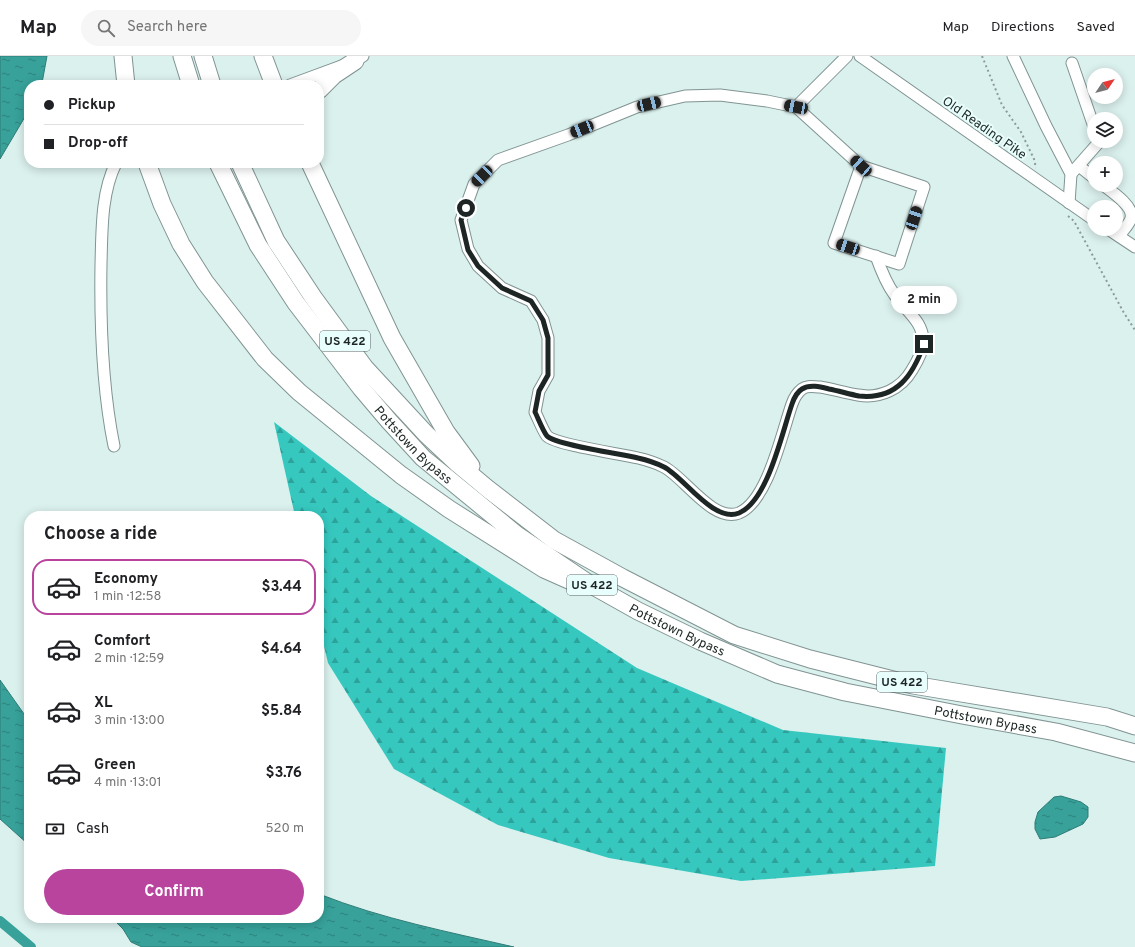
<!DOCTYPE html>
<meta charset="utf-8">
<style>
body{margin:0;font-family:Overpass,sans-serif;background:#f6f6f6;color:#202124;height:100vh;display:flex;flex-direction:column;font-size:15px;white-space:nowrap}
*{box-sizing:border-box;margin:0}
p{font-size:13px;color:#757577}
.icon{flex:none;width:22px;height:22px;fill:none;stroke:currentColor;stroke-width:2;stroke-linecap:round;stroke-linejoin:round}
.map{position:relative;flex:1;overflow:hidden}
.drawer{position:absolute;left:24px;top:455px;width:300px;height:412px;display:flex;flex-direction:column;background:#fff;border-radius:16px;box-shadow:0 2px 10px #0003}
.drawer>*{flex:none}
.top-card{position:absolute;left:24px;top:24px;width:300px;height:88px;border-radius:16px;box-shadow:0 2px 10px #0003;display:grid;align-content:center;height:88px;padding:0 20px;background:#fff}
.needle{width:26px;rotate:55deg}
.fabs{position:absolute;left:1087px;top:12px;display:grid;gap:8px}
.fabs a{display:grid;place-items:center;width:36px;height:36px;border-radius:50%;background:#fff;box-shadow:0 2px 10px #0003;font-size:20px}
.end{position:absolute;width:18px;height:18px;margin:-9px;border:5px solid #1d2625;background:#fff;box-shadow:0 0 0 2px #fff}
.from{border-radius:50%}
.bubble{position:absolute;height:28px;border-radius:14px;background:#fff;box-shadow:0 2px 10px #0003;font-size:13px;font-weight:700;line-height:28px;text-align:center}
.car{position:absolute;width:12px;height:24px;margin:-12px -6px;border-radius:5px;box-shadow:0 0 3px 1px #0007;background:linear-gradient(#222 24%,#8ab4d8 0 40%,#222 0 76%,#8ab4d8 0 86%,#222 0)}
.top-card b{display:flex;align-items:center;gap:14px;height:38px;font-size:15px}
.top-card b+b{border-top:1px solid #e0e0e0}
.top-card i{width:10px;height:10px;background:#202124}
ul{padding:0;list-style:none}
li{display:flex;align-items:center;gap:12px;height:56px;margin:0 8px 6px;padding:0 12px;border:2px solid transparent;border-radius:16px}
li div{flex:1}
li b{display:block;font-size:15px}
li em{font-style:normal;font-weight:700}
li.selected{border-color:#b9449d}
li>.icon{width:36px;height:36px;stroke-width:1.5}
h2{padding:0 20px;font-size:18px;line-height:48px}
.pay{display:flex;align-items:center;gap:10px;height:44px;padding:0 20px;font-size:15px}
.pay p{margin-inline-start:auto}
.action{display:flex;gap:8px;margin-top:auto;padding:8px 20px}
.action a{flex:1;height:46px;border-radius:24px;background:#b9449d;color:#fff;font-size:16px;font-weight:700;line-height:46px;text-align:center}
header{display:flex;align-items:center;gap:24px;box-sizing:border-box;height:56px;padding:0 20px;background:#fff;border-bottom:1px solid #e0e0e0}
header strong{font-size:19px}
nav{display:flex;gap:22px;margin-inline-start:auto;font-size:14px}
.search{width:280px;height:36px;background:#f6f6f6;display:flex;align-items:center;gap:10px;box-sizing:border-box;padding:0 14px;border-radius:22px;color:#757577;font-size:15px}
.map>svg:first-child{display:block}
.forest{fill:url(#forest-firs)}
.water{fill:url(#water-ripples);stroke:#2f7c77}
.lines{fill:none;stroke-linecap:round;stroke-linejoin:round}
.canal{stroke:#37a19a;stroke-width:10}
.minor-casing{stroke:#809492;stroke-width:13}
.highway-casing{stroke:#809492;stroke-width:19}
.path{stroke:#8a9b99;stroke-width:2;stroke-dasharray:2 3;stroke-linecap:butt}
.minor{stroke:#fff;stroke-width:11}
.highway{stroke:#fff;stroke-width:17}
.route{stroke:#1d2625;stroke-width:5}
.labels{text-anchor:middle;stroke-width:4;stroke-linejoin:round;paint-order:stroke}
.shield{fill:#e8fefc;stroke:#5a6766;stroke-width:1}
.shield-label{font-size:12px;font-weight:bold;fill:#1d2625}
.street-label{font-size:13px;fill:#1d2625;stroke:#e8fefc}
</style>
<header>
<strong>Map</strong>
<div class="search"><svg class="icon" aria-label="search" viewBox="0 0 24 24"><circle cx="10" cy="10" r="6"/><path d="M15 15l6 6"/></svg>Search here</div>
<nav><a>Map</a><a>Directions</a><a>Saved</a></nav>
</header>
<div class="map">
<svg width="1135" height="891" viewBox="0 0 1135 891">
<defs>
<pattern id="forest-firs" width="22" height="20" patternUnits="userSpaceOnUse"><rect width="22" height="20" fill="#36c8bf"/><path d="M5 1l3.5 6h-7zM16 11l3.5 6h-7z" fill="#2da29b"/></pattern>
<pattern id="water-ripples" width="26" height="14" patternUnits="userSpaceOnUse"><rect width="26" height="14" fill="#37a19a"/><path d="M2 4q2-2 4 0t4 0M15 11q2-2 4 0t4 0" fill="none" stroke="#2e837d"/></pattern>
</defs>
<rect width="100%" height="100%" fill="#dbf1ee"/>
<!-- forest -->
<path class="forest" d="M 274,366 L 371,440 L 637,612 L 783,674 L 946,692 L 935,810 L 741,825 L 609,802 L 498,769 L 394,713 L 328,607 L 319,569 L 319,460 L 295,460 Z"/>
<!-- water -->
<g class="water">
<path d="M 0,0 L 47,0 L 42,27 L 41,29 L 29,29 L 29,54 L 0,103 Z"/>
<path d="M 0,624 L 29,665 L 29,789 L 0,763 Z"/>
<path d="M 1061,740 L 1081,746 L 1088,751 L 1088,761 L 1083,768 L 1055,781 L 1040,783 L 1035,773 L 1035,766 L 1038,756 L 1054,741 Z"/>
<path d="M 319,838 C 382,863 449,876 514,891 L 142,891 L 131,886 L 123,873 L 112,862 L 319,862 Z"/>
</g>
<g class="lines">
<!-- canal -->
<path class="canal" d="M 0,865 L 31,891"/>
<!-- minor casing -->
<g class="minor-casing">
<g id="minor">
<path d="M 847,0 L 796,51 L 767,45 L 720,39 L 685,40 L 637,51 L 568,79 L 498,104 L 474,128 L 461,164 L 468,193 L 478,210 L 502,232 L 531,245 L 543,264 L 548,282 L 548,319 L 539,335 L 535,356 C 538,362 543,375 547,380 C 556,389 622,398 638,402 C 647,404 656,407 664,411 C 684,421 713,467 739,457 C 768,445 782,376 792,348 C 794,342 797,337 802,333 C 807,329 814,331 820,331 C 833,333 845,337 858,339 C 880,343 901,333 912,314 C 917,306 923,296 923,286 C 924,266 905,254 894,238 C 886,227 881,214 876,200"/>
<path d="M 860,0 L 1094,164"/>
<path d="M 1013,0 L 1046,70 L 1071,118 L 1069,147"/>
<path d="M 1072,7 L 1094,71"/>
<path d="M 290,29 L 355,5 L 363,0"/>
<path d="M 796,51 L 861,110 L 924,131 L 899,208 L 834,187 L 861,110"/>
<path d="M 1079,110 L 1094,122"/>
<path d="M 1071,118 L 1100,85"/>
<path d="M 1103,129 C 1111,135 1134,150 1131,162 C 1130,168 1122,175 1119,180"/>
<path d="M 1108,173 L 1135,191"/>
<path d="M 114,390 C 102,331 100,268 101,208 C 102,175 101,137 116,107"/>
</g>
</g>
<!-- highway casing -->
<g class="highway-casing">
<g id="highway">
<path d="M 123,0 L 126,29"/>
<path d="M 182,0 L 191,29"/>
<path d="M 203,0 L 212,29"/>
<path d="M 263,0 L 274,29"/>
<path d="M 319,34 L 334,19 L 355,5"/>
<path d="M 147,107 L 162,148 L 181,188 L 205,226 L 265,303 L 299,336 L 401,419 L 449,453 L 544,513 L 571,525"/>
<path id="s1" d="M 218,107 L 258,189 L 296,247 L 361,332 L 389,365 L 423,402 L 517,479 L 588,527 L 638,555 L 700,585 L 777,618 L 845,636 L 962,659 L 1056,676 L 1135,697"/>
<path d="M 240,107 L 276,185 L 313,241 L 365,312 L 426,378 L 458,408 L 488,433 L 554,484 L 623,522 L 734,579 L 810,603 L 913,629 L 1107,661 L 1135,670"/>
<path d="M 310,107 L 392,282 L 446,376 L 471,410"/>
</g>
</g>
<!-- path -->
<g class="path">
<path d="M 982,0 L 1002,49 L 1021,76 L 1034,103 L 1036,112"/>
<path d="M 1068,160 L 1074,165 L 1124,257 L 1135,274"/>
</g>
<!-- minor -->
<use href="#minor" class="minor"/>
<!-- highway -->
<use href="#highway" class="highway"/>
</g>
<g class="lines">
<!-- route -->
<path class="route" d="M 466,152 L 461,164 L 468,194 L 478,210 L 502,232 L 531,245 L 543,264 L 548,282 L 548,319 L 539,335 L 535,356 C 538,362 543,375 547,380 C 556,389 622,398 638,402 C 647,404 656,407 664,411 C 684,421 713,467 739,457 C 768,445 782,376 792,348 C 794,342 797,336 802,333 C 810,328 821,331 829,333 C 839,335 849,338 859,340 C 897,344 913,319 924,288"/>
</g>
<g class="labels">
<!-- shield labels -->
<g class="shield">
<rect x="320" y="275" width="50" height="20" rx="3"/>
<rect x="567" y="519" width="50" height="20" rx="3"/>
<rect x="877" y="616" width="50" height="20" rx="3"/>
</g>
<g class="shield-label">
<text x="345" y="289">US 422</text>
<text x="592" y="533">US 422</text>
<text x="902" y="630">US 422</text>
</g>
<!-- street labels -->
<g class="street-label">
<text transform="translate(985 71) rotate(35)" y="5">Old Reading Pike</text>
<text dy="5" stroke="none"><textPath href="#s1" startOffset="345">Pottstown Bypass</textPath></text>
<text dy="5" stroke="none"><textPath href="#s1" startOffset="669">Pottstown Bypass</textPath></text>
<text dy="5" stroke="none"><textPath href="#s1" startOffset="992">Pottstown Bypass</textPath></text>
</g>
</g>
</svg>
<div class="fabs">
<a><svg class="needle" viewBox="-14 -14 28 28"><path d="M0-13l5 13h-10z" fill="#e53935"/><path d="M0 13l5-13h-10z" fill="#757577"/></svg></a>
<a><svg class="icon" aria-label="layers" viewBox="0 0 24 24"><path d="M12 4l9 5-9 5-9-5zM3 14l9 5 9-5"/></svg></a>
<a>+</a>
<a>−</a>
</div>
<i class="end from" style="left:466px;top:152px"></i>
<i class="end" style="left:924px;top:288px"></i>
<div class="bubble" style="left:891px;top:230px;width:66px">2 min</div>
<i class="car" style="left:649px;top:48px;rotate:77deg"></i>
<i class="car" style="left:796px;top:51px;rotate:281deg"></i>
<i class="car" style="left:582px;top:73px;rotate:248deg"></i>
<i class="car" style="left:861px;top:110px;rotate:312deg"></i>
<i class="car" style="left:482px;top:120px;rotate:225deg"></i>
<i class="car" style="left:914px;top:162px;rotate:18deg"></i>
<i class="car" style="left:848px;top:191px;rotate:288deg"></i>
<div class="top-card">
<b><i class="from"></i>Pickup</b>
<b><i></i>Drop-off</b>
</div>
<section class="drawer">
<h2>Choose a ride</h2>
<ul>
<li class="selected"><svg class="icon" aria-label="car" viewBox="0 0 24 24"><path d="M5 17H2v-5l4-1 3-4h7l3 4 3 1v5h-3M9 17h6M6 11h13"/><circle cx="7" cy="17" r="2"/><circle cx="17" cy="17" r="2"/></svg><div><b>Economy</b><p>1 min · 12:58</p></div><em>$3.44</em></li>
<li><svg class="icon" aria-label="car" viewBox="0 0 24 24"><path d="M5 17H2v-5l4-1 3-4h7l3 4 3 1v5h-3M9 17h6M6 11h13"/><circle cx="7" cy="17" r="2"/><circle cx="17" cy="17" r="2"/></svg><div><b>Comfort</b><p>2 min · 12:59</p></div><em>$4.64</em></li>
<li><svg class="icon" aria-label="car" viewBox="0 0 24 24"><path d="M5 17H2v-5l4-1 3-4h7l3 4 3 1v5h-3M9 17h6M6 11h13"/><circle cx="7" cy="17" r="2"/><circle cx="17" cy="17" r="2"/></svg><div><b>XL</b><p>3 min · 13:00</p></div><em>$5.84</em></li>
<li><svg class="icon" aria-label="car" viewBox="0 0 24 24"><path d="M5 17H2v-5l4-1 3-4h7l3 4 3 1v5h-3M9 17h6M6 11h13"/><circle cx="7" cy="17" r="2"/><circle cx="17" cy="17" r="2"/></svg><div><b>Green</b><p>4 min · 13:01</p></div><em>$3.76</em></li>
</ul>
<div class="pay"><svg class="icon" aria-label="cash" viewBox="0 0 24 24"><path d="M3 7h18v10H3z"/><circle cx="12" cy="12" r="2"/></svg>Cash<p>520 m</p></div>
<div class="action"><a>Confirm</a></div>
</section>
</div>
